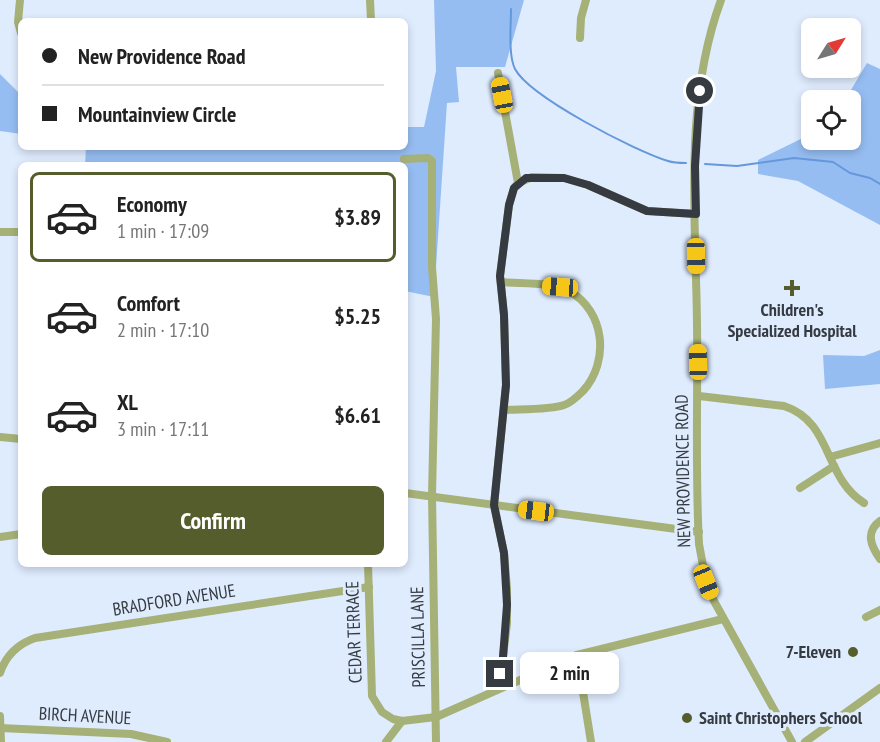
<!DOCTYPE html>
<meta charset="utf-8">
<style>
body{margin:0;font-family:"PT Sans Narrow",sans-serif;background:#f2f2f2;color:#222;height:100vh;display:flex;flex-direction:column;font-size:22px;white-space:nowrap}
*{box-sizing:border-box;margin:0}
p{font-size:20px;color:#767676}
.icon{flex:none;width:33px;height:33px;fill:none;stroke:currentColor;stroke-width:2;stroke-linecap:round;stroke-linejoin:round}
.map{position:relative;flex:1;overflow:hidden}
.side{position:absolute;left:18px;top:162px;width:390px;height:405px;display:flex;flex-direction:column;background:#fff;border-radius:9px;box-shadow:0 3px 9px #0003}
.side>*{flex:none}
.guide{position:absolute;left:18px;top:18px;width:390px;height:132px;border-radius:9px;box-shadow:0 3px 9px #0003;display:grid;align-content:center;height:132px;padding:0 24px;background:#fff}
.needle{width:39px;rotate:53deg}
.tools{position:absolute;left:801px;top:18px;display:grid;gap:12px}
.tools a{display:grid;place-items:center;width:60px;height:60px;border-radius:9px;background:#fff;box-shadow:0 3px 9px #0003;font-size:30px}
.end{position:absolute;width:27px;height:27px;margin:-14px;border:8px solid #363b42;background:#fff;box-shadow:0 0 0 3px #fff}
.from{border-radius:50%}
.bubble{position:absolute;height:42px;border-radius:9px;background:#fff;box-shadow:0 3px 9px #0003;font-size:20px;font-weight:700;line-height:42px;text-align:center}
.car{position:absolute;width:18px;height:36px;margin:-18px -9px;border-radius:8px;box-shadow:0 0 4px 2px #0007;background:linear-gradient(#f5c518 24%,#345 0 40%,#f5c518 0 76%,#345 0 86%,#f5c518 0)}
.guide b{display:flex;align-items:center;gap:21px;height:57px;font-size:22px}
.guide b+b{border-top:2px solid #e0e0e0}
.guide i{width:15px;height:15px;background:#222}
ul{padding:10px 0 0;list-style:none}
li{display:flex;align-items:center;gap:18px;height:90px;margin:0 12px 9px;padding:0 12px;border:3px solid transparent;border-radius:9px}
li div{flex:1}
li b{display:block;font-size:22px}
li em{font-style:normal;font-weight:700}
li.active{border-color:#555d2c}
li>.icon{width:54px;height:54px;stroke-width:1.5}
.action{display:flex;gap:12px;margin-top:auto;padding:12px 24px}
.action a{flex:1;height:69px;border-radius:9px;background:#555d2c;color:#fff;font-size:24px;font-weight:700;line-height:69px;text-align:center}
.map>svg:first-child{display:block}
.green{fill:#96bdf2}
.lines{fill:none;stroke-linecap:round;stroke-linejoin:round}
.stream{stroke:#6597db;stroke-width:2}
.minor{stroke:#a6b177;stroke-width:8}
.route{stroke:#363b42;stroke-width:8}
.poi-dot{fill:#555d2c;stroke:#dfecfe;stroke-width:2}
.labels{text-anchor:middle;stroke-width:6;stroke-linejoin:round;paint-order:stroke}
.poi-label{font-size:18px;font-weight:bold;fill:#363b42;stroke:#dfecfe}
.street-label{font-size:18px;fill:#363b42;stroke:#dfecfe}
</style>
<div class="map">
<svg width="880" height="742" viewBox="0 0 880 742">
<rect width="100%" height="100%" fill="#dfecfe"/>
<!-- green -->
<g class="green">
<path d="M 434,0 L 524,0 L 505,67 L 456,67 L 459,102 L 447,103 L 434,297 L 405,291 L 405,165 L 85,165 L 86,147 L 405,147 L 405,127 L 424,127 L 436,71 Z"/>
<path d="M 867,63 L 880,69 L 880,225 L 798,181 L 758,174 L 758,160 L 811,134 L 812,140 L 850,140 L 850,100 L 845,100 Z"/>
<path d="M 0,74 L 21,95 L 21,134 L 0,131 Z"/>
<path d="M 880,350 L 880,384 L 825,389 L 823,355 L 864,356 Z"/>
</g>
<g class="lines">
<!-- stream -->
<g class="stream">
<path d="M 511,9 C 511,25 508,55 515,69 C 530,97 635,151 668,161 C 674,163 680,163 686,163"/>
<path d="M 705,164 L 737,166 L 794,158 L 833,162 L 850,173 L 870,178 L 880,184"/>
</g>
<!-- minor -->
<g class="minor">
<path d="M 20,0 L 18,22 L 21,33"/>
<path d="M 370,0 L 371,21"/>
<path d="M 721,0 C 683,103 696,218 697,325 C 698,398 695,471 699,544 L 706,582 L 714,601 L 792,742"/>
<path d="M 580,38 L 581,18 L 586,0"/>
<path d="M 404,159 L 428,158 L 432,161 L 432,267 L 436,319 L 432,495 L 436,742"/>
<path d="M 518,183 L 532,177 L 564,178 L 588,185 L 647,211 L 696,214"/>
<path d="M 0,232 L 21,232"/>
<path d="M 501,282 C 520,284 553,282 569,291 C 605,311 610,361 583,391 C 578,396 571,403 564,405 C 550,410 520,409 504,410"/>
<path d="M 699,396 L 784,406 C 833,422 823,477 864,503"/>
<path d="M 0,437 L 21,439"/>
<path d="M 830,457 L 880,443"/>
<path d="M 800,488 L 834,466"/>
<path d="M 405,493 L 699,532"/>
<path d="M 880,521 C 865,532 871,546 880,559"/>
<path d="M 0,537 L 21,534"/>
<path d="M 368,564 L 372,696 L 382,712 L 393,719 L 402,721 L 436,717 L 577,655 L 723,619"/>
<path d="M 866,617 L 880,610"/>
<path d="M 577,655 L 591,742"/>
<path d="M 0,673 C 6,655 18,644 35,638 L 369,587"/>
<path d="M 496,690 L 503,657 L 507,623 L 507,588 L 504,553 L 494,505 L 506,385 L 504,315 L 500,276 L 509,205 L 514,188 L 518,183 L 498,73"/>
<path d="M 0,716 L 1,742"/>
<path d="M 0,728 L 131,734 L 167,742"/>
<path d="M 386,742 L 402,721"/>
<path d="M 805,742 L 880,688"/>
</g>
</g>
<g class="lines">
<!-- route -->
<path class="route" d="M 500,674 L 503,657 L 507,605 L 504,553 L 494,505 L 506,385 L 504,315 L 500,276 L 509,205 L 514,188 L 526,178 L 564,178 L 588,185 L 647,211 L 696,214 L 695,166 L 700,91"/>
</g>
<!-- markers -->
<g class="poi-dot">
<path d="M789 279h6v6h6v6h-6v6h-6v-6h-6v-6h6z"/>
<circle cx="853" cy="652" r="6"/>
<circle cx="687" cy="718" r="6"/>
</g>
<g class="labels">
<!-- poi labels -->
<g class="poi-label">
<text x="792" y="316">Children's<tspan x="792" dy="21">Specialized Hospital</tspan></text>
<text x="841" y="658" text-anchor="end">7-Eleven</text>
<text x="699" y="724" text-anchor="start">Saint Christophers School</text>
</g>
<!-- street labels -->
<g class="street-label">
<text transform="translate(683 471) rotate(-91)" y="6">NEW PROVIDENCE ROAD</text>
<text transform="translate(174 600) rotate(-9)" y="6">BRADFORD AVENUE</text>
<text transform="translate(354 632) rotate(-92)" y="6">CEDAR TERRACE</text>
<text transform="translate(418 637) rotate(-91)" y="6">PRISCILLA LANE</text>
<text transform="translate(85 716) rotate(3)" y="6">BIRCH AVENUE</text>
</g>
</g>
</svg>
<div class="tools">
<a><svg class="needle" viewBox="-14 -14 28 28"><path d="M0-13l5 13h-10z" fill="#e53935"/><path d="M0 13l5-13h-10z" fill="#767676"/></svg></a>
<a><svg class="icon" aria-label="locate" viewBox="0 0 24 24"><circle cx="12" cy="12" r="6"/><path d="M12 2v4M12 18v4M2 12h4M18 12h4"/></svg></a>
</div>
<i class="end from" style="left:700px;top:91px"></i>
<i class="end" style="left:500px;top:674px"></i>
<div class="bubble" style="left:520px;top:652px;width:99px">2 min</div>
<i class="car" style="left:502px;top:95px;rotate:349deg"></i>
<i class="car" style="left:696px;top:256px;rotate:179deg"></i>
<i class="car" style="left:560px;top:287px;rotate:274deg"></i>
<i class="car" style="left:698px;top:362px;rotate:359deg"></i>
<i class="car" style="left:536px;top:511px;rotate:277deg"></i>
<i class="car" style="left:706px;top:582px;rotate:158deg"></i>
<div class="guide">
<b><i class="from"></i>New Providence Road</b>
<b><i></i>Mountainview Circle</b>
</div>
<section class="side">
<ul>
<li class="active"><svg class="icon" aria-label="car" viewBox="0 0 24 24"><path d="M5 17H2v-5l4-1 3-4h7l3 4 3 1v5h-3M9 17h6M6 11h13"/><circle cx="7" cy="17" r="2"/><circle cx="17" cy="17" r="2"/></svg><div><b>Economy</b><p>1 min · 17:09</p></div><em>$3.89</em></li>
<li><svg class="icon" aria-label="car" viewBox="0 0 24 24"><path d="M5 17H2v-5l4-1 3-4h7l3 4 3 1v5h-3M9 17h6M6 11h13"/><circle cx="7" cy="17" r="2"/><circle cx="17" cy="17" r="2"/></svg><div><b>Comfort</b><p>2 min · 17:10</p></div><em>$5.25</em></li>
<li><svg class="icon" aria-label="car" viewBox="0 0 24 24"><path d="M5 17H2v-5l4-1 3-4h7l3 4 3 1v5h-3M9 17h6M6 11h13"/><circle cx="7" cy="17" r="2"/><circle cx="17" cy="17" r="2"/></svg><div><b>XL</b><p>3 min · 17:11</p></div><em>$6.61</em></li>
</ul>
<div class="action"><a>Confirm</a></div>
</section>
</div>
